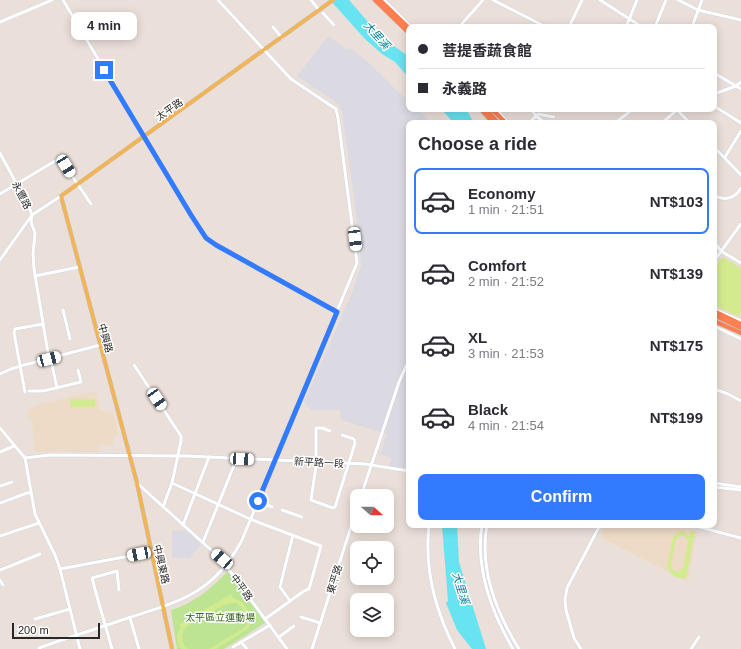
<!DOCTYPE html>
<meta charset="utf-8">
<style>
body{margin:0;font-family:Arial,"Noto Sans TC",sans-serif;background:#f7f7f7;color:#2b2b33;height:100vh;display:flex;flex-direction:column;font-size:15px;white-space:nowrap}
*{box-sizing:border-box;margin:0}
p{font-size:13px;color:#7c7c81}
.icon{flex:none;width:22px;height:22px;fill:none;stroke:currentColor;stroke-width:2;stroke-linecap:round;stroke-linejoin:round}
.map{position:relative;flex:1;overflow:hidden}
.side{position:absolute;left:406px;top:120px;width:311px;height:408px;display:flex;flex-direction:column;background:#fff;border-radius:8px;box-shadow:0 2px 10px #0003}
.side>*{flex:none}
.top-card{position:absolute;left:406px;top:24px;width:311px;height:88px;border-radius:8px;box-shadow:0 2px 10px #0003;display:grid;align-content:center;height:88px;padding:0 12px;background:#fff}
.needle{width:26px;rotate:111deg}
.buttons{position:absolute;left:350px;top:489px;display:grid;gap:8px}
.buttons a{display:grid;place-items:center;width:44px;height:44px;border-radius:8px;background:#fff;box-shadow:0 2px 10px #0003;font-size:20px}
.scale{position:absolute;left:12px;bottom:10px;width:88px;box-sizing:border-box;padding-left:4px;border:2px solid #282828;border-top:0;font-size:11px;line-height:14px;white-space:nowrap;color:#282828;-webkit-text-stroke:3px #fff;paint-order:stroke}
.end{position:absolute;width:18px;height:18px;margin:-9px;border:5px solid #337bfe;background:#fff;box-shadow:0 0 0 2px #fff}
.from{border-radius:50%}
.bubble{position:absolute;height:28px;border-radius:8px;background:#fff;box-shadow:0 2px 10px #0003;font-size:13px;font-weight:700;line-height:28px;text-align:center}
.car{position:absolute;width:12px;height:24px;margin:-12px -6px;border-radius:5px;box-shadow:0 0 3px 1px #0007;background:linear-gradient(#fff 24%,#345 0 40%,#fff 0 76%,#345 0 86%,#fff 0)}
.top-card b{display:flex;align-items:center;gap:14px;height:38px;font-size:15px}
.top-card b+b{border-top:1px solid #e1e1e2}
.top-card i{width:10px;height:10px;background:#2b2b33}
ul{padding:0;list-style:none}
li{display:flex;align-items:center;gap:12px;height:66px;margin:0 8px 6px;padding:0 4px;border:2px solid transparent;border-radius:8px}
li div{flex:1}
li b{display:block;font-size:15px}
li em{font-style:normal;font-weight:700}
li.selected{border-color:#337bfe}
li>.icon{width:36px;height:36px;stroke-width:1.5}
h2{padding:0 12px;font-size:18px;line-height:48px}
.button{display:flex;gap:8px;margin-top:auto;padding:8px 12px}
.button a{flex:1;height:46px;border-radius:8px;background:#337bfe;color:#fff;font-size:16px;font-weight:700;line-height:46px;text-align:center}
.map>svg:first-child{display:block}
.industrial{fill:#dbdae3}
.education{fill:#eedbc7}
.green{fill:#bce493}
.pitch{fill:#d3eb8f;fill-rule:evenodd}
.water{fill:#68e3f1}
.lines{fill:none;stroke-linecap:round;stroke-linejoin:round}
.minor-casing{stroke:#ced5e2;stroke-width:4}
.major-casing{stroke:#c3c3c3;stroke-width:4.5}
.highway-casing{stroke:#c3c3c3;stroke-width:5}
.minor{stroke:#fff;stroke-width:3}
.major{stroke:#f3b456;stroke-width:3.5}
.highway{stroke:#ff7f50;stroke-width:4}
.route{stroke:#337bfe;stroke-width:5}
.labels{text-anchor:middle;stroke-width:3;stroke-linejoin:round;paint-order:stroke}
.street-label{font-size:10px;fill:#282828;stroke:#fff}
.park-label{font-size:10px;fill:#356518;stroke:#fff}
.water-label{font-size:11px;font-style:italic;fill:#0a809a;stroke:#fff}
</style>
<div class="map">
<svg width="741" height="649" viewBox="0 0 741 649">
<rect width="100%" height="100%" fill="#ebe0d9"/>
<!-- industrial -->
<g class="industrial">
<path d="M 328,36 L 348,50 L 349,47 L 368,62 L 409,102 L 409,109 L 417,109 L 432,123 L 409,123 L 409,468 L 389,466 L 391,459 L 387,456 L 380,455 L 387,434 L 341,420 L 340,410 L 311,410 L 304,402 L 351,295 L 361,266 L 358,227 L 342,112 L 338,104 L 297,76 Z"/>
<path d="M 185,530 L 201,544 L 190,559 L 172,557 L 172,531 Z"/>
</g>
<!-- education -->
<g class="education">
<path d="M 96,391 L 100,410 L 113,412 L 119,436 L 114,437 L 113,445 L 100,445 L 99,452 L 35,452 L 32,420 L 27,419 L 29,409 L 43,403 L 58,401 L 61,399 Z"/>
<path d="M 606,525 L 673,525 L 697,531 L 688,582 L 602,538 L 601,535 Z"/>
</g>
<!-- green -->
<path class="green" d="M 228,571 L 265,623 L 224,649 L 177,649 L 171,610 C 193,604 212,588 228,571 Z"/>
<!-- pitch -->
<g class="pitch">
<path d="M 723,257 L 741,268 L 741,313 L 739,317 L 714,305 L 714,268 Z"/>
<rect x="70" y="399" width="25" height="8"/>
<path d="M 683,531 L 689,536 L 691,531 L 695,531 L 686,579 L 675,577 L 670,572 L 667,567 L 673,537 L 678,533 ZM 680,536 L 685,536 L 688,542 L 683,568 L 678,572 L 673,570 L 671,565 L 676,540 Z"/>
<path d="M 231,594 L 233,598 C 246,602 254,615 249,628 L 216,649 L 209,649 L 244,628 L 247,624 C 247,614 244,609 237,603 C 234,603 230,603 227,604 C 222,605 190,623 186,627 C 180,634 181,644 188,649 L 181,649 C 177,642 175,635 181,628 L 179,625 Z"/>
</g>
<!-- water -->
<g class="water">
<path d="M 330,0 L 349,0 L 383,39 L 389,45 L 394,46 L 409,57 L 409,78 L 395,62 L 382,54 L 365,39 Z"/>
<path d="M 441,109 L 466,109 L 474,123 L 454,123 Z"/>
<path d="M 442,525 L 457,525 L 459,562 L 486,649 L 472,649 L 457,630 L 446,603 L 448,601 Z"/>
</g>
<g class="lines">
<!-- minor casing -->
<g class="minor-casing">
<g id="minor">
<path d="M 63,0 L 186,207 L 205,236 L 216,245 L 337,312"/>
<path d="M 311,0 L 319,10"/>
<path d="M 384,0 L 411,27"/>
<path d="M 493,0 L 546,27"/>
<path d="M 600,0 L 642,27"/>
<path d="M 678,0 L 698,10 L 741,20"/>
<path d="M 323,13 L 334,25"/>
<path d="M 0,22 L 52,0"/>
<path d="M 273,27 L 282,38"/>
<path d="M 459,27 L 483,0"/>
<path d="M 569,27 L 582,0"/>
<path d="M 626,27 L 637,0"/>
<path d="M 655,27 L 666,0"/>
<path d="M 692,27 L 702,0"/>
<path d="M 714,73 L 741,89"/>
<path d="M 714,94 L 736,86 L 741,82"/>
<path d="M 714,106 L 741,123"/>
<path d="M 496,109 L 508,123"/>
<path d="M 531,109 L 536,116 L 538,114 L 554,117"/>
<path d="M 676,109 L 690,123"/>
<path d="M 529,123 L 536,116 L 545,123"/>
<path d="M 615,123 L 633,109"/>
<path d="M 662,123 L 678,109"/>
<path d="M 714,147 L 741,175"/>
<path d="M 0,153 L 29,207 L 32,215 L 31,222 L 35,233 L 33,254 L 34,269 L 49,359 L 51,360 L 57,388"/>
<path d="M 725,157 L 741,131"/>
<path d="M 0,194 L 60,158 L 91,204"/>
<path d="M 714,195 C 725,202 735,198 741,188"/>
<path d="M 714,242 L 721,251 L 741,263"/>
<path d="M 0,260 L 32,215 L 61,196"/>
<path d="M 714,261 L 741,224"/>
<path d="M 35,276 L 79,267"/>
<path d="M 714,309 L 741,321"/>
<path d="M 63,310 L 70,339"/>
<path d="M 714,326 L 741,339"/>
<path d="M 134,365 L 181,436 L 181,441 L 172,483 L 163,507"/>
<path d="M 0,374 L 11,369 L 24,365 L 100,345"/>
<path d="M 714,389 L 728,394 L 741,401"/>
<path d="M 29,391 L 43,391 L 81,382 L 78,370"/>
<path d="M 25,392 L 14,333 L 15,329 L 43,324"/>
<path d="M 0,428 L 25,458 L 50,455 L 186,456 L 365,464 L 409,471"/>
<path d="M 330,431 L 322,428 L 316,428 L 316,466 L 311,500 L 333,508 L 335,507 L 355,443 L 354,439 L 342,435"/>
<path d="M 0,452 L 14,446"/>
<path d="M 25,458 L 35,514 L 55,555 L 60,569 L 80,649"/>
<path d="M 137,483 L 221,559 L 287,649"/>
<path d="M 172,483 L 250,519 L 321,546 L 309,589 L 304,591 L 265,619"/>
<path d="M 714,483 L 741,487"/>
<path d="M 0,486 L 12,482"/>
<path d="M 714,487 L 741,490"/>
<path d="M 361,496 L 399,382 L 409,360"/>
<path d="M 258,501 L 272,507"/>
<path d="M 0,503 L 27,493 L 31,493"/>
<path d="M 282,510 L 302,517"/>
<path d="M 183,525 L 209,457"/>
<path d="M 429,525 C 424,569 435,610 455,649"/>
<path d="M 482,525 C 475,569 491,611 513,649"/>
<path d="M 487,525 C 479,569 496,612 519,649"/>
<path d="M 692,525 L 741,538"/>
<path d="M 0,536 L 39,523"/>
<path d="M 203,542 L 237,458"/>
<path d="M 60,569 L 151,552"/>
<path d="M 0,570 L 40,554"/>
<path d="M 0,580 L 3,585"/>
<path d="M 94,585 L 92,578 L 117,571 L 119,590"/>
<path d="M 94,586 L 112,649"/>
<path d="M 290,601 L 280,587 L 293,535"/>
<path d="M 301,617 L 320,623"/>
<path d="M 130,618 L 139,649"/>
<path d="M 35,619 L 70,609"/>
<path d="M 279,637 L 294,626"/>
<path d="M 241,642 L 247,649"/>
<path d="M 233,647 L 270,625"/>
<path d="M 39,649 L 39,648 L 56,642 C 80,634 104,626 128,618 C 181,601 214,593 242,540 L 357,263 L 338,118 L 336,109 L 291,79 L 218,0"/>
<path d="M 312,649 L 357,508"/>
<path d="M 581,649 L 574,638 L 566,610 L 565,600 L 567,588 L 600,525"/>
<path d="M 691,649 L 699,637"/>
</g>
</g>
<!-- major casing -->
<g class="major-casing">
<path id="major" d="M 172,649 L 137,483 L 61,196 L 333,0"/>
</g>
<!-- highway casing -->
<g class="highway-casing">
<g id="highway">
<path d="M 375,0 L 409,33"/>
<path d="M 380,0 L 409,28"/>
<path d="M 481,109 L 493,123"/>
<path d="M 486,109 L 498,123"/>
<path d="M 492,109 L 506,123"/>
<path d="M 714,311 L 741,324"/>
<path d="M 714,315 L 741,328"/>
<path d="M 714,321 L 741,333"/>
</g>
</g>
<!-- minor -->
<use href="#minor" class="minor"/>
<!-- major -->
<use href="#major" class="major"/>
<!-- highway -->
<use href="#highway" class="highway"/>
</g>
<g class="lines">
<!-- route -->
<path class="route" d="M 104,70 L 191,215 L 206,238 L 216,245 L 337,312 L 258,501"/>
</g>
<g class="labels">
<!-- street labels -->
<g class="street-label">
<text transform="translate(169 109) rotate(-35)" y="4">太平路</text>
<text transform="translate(22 195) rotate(63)" y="4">永豐路</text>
<text transform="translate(106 338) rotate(75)" y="4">中興路</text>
<text transform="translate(319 462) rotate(3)" y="4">新平路一段</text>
<text transform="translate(162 564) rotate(77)" y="4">中興東路</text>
<text transform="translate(334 579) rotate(-73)" y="4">東平路</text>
<text transform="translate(242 587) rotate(54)" y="4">中平路</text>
</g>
<!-- park labels -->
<g class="park-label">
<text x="220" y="621">太平區立運動場</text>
</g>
<!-- water labels -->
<g class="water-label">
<text transform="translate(377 35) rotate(48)" y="4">大里溪</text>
<text transform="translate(461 588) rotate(73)" y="4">大里溪</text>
</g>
</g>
</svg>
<div class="buttons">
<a><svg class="needle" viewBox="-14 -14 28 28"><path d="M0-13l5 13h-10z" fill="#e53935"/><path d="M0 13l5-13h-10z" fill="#7c7c81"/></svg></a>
<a><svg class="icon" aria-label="locate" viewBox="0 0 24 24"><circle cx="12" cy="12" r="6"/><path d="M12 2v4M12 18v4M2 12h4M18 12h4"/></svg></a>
<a><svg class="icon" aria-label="layers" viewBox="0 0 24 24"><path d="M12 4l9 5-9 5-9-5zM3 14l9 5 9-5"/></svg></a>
</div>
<div class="scale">200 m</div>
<i class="end from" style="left:258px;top:501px"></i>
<i class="end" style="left:104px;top:70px"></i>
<div class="bubble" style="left:71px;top:12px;width:66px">4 min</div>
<i class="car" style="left:66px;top:166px;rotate:148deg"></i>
<i class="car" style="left:355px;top:239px;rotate:173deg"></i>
<i class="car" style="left:49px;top:359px;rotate:75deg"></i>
<i class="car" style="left:157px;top:399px;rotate:146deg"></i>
<i class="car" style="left:242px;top:459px;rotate:93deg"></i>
<i class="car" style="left:139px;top:554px;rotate:259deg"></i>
<i class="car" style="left:222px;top:559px;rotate:311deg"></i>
<div class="top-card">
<b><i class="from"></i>菩提香蔬食館</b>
<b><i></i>永義路</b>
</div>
<section class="side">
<h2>Choose a ride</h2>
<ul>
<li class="selected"><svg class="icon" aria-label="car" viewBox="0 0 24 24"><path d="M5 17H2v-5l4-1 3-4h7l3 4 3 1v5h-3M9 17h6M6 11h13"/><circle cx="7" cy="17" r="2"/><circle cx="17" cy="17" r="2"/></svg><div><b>Economy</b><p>1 min · 21:51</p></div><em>NT$103</em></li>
<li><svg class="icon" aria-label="car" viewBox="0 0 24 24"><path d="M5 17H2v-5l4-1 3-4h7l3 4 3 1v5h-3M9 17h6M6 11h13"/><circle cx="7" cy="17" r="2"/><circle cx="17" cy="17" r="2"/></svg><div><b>Comfort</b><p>2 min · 21:52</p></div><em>NT$139</em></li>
<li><svg class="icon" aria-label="car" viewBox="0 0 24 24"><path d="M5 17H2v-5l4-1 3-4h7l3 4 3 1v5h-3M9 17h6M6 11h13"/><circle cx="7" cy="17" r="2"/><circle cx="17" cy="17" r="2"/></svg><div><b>XL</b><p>3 min · 21:53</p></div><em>NT$175</em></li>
<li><svg class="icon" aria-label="car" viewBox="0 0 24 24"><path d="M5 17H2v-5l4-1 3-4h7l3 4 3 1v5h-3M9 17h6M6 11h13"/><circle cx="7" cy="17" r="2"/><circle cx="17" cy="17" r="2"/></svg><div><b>Black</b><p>4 min · 21:54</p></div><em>NT$199</em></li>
</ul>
<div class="button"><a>Confirm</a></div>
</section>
</div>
